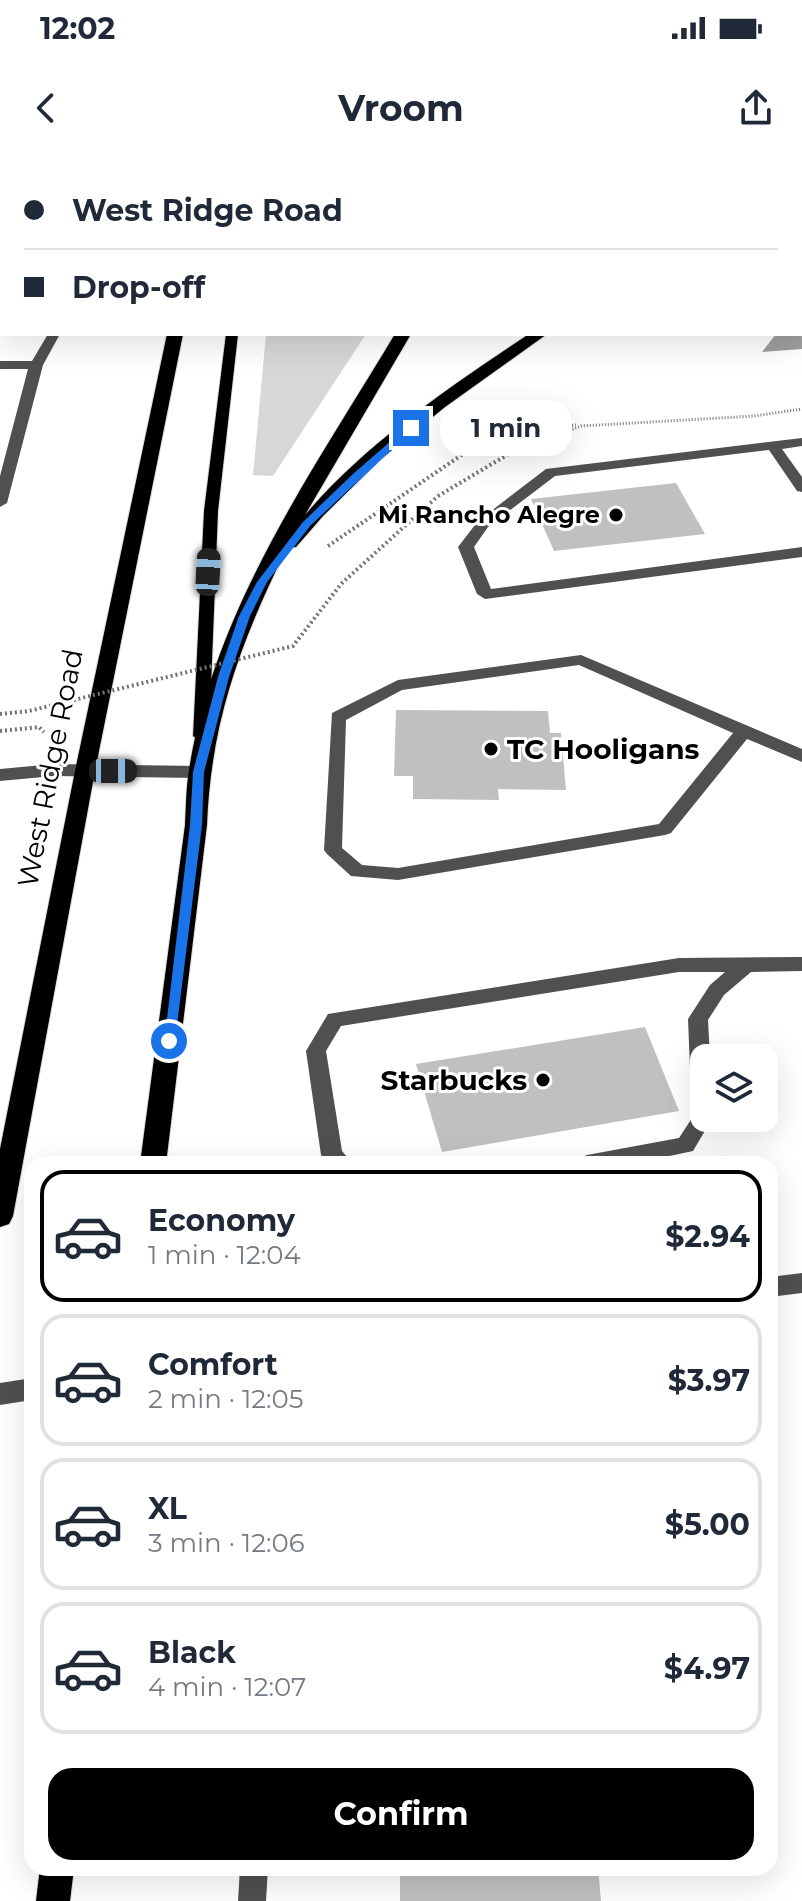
<!DOCTYPE html>
<meta charset="utf-8">
<style>
body{margin:0;font-family:Montserrat,sans-serif;background:#f6f6f7;color:#1f2937;height:100vh;display:flex;flex-direction:column;font-size:30px;white-space:nowrap}
*{box-sizing:border-box;margin:0}
p{font-size:26px;color:#747a83}
.icon{flex:none;width:44px;height:44px;fill:none;stroke:currentColor;stroke-width:2;stroke-linecap:round;stroke-linejoin:round}
.map{position:relative;flex:1;overflow:hidden}
.sheet{position:absolute;left:24px;top:996px;width:754px;height:720px;display:flex;flex-direction:column;background:#fff;border-radius:24px;box-shadow:0 8px 32px #0002}
.sheet>*{flex:none}
.top-card{position:absolute;left:0px;top:0px;width:802px;height:176px;box-shadow:0 8px 32px #0002;display:grid;align-content:center;height:176px;padding:0 24px;background:#fff}
.fabs{position:absolute;left:690px;top:884px;display:grid;gap:16px}
.fabs a{display:grid;place-items:center;width:88px;height:88px;border-radius:16px;background:#fff;box-shadow:0 8px 32px #0002;font-size:40px}
.end{position:absolute;width:36px;height:36px;margin:-18px;border:10px solid #1a73e8;background:#fff;box-shadow:0 0 0 4px #fff}
.from{border-radius:50%}
.bubble{position:absolute;height:56px;border-radius:24px;background:#fff;box-shadow:0 8px 32px #0002;font-size:26px;font-weight:700;line-height:56px;text-align:center}
.car{position:absolute;width:24px;height:48px;margin:-24px -12px;border-radius:10px;box-shadow:0 0 6px 2px #0007;background:linear-gradient(#222 24%,#8ab4d8 0 40%,#222 0 76%,#8ab4d8 0 86%,#222 0)}
.top-card b{display:flex;align-items:center;gap:28px;height:76px;font-size:30px}
.top-card b+b{border-top:2px solid #e0e1e3}
.top-card i{width:20px;height:20px;background:#1f2937}
ul{padding:14px 0 0;list-style:none}
li{display:flex;align-items:center;gap:24px;height:132px;margin:0 16px 12px;padding:0 8px;border:4px solid #e0e1e3;border-radius:24px}
li div{flex:1}
li b{display:block;font-size:30px}
li em{font-style:normal;font-weight:700}
li.active{border-color:#000}
li>.icon{width:72px;height:72px;stroke-width:1.5}
.primary-button{display:flex;gap:16px;margin-top:auto;padding:16px 24px}
.primary-button a{flex:1;height:92px;border-radius:24px;background:#000;color:#fff;font-size:32px;font-weight:700;line-height:92px;text-align:center}
.status{display:flex;justify-content:space-between;align-items:center;height:56px;padding:0 40px;background:#fff;direction:ltr}
.status svg{height:22px;fill:currentColor}
header{display:flex;justify-content:space-between;align-items:center;height:104px;padding:0 24px;background:#fff;font-size:36px;font-weight:700}
.map>svg:first-child{display:block}
.green{fill:#d7d7d7}
.water{fill:#9e9e9e}
.building{fill:#c0c0c0}
.lines{fill:none;stroke-linecap:round;stroke-linejoin:round}
.major-casing{stroke:#dbdbdb;stroke-width:2}
.highway-casing{stroke:#dbdbdb;stroke-width:2}
.path-far1{stroke:#727272;stroke-width:3;stroke-dasharray:1 2;stroke-linecap:butt}
.path{stroke:#727272;stroke-width:4;stroke-dasharray:2 3;stroke-linecap:butt}
.minor{fill:#505050;fill-rule:evenodd}
.major{fill:#000;fill-rule:evenodd}
.highway{fill:#000;fill-rule:evenodd}
.path-bridge{stroke:#727272;stroke-width:4;stroke-dasharray:2 3;stroke-linecap:butt}
.route{fill:#1a73e8}
.poi-dot{fill:#000;stroke:#fff;stroke-width:3}
.labels{text-anchor:middle;stroke-width:6;stroke-linejoin:round;paint-order:stroke}
.far-poi-label{font-size:24px;font-weight:bold;fill:#000;stroke:#fff;text-anchor:end}
.poi-label{font-size:28px;font-weight:bold;fill:#000;stroke:#fff;text-anchor:start}
.street-label{font-size:28px;fill:#000;stroke:#fff}
</style>
<div class="status"><b>12:02</b><svg viewBox="0 0 49 12"><path d="M0 12V9h3v3zM5 12V6h3v6zM10 12V3h3v9zM15 12V0h3v12zM26 1h20v11H26zM47 4h2v5h-2z"/></svg></div>
<header><svg class="icon" aria-label="back" viewBox="0 0 24 24"><path d="M15 5l-7 7 7 7"/></svg>Vroom<svg class="icon" aria-label="share" viewBox="0 0 24 24"><path d="M12 15V3M7 8l5-5 5 5M5 13v7h14v-7"/></svg></header>
<div class="map">
<svg width="802" height="1741" viewBox="0 0 802 1741">
<rect width="100%" height="100%" fill="#fff"/>
<!-- green -->
<path class="green" d="M 266,174 L 366,174 L 273,316 L 253,315 Z"/>
<!-- water -->
<path class="water" d="M 802,142 L 802,189 L 762,192 L 776,174 L 800,174 Z"/>
<!-- building -->
<g class="building">
<path d="M 676,323 L 705,374 L 554,391 L 531,339 Z"/>
<path d="M 396,550 L 548,551 L 550,573 L 561,573 L 566,630 L 498,629 L 499,640 L 413,639 L 413,616 L 394,616 Z"/>
<path d="M 645,867 L 679,951 L 442,992 L 416,904 Z"/>
<path d="M 400,1708 L 598,1708 L 601,1741 L 400,1741 Z"/>
</g>
<g class="lines">
<!-- major casing -->
<g class="major-casing">
<g id="major">
<rect x="251" y="0" width="12" height="2"/>
<path d="M 226,174 L 238,174 L 218,351 L 209,576 L 201,582 L 193,576 L 204,351 Z"/>
</g>
</g>
<!-- highway casing -->
<g class="highway-casing">
<g id="highway">
<rect x="189" y="0" width="14" height="2"/>
<path d="M 317,0 L 331,0 L 333,2 L 319,2 Z"/>
<path d="M 410,0 L 424,0 L 425,2 L 411,2 Z"/>
<path d="M 648,0 L 662,0 L 647,2 Z"/>
<path d="M 800,31 L 802,31 L 800,40 Z"/>
<path d="M 167,174 L 183,174 L 95,611 L 13,1056 L 9,1064 L 0,1067 L 0,989 L 75,611 Z"/>
<path d="M 395,174 L 411,174 L 305,355 C 367,282 450,227 529,174 L 547,174 L 445,247 L 381,299 L 323,356 L 296,387 L 287,388 C 241,481 211,560 207,665 L 166,1004 L 140,1004 L 185,665 C 186,647 186,628 189,610 C 214,449 313,311 395,174 Z"/>
<path d="M 40,1708 L 74,1708 L 70,1741 L 36,1741 Z"/>
</g>
</g>
<!-- path-far1 -->
<g class="path-far1">
<path d="M 463,294 C 499,274 535,267 576,265"/>
<path d="M 508,294 L 581,266 L 754,256 L 802,249"/>
</g>
<!-- path -->
<g class="path">
<path d="M 438,336 L 512,292"/>
<path d="M 328,386 L 466,292"/>
<path d="M 0,571 L 39,567 L 44,572"/>
</g>
<!-- minor -->
<g class="minor">
<rect x="0" y="159" width="2" height="8"/>
<path d="M 48,174 L 60,174 L 43,205 L 7,343 L 0,347 L 0,316 L 28,209 L 0,209 L 0,201 L 32,201 Z"/>
<path d="M 802,278 L 802,286 L 782,289 L 802,317 L 802,332 L 797,331 L 769,290 L 555,316 L 488,367 L 474,387 L 491,429 L 802,387 L 802,397 L 485,439 L 477,434 L 458,387 L 478,361 L 546,309 Z"/>
<path d="M 581,495 L 802,589 L 802,602 L 747,579 L 671,673 L 665,675 L 398,720 L 351,716 L 327,694 L 324,690 L 332,553 L 398,520 ZM 579,505 L 733,573 L 659,664 L 398,708 L 362,705 L 342,688 L 346,560 L 402,530 Z"/>
<path d="M 54,604 L 199,606 L 208,612 L 199,618 L 54,616 L 0,621 L 0,609 Z"/>
<path d="M 802,797 L 802,811 L 751,812 L 724,835 L 708,860 L 710,898 L 704,898 L 704,958 L 712,959 L 693,991 L 632,1004 L 576,1004 L 579,998 L 587,995 L 679,978 L 692,958 L 688,859 L 710,825 L 725,812 L 679,812 L 341,866 L 326,891 L 342,991 L 353,1004 L 328,1004 L 321,995 L 306,891 L 328,854 L 679,798 Z"/>
<path d="M 802,1113 L 802,1133 L 770,1137 L 770,1117 Z"/>
<path d="M 32,1218 L 32,1240 L 0,1245 L 0,1223 Z"/>
<path d="M 240,1708 L 268,1708 L 266,1741 L 238,1741 Z"/>
</g>
<!-- major -->
<use href="#major" class="major"/>
<!-- highway -->
<use href="#highway" class="highway"/>
<!-- path-bridge -->
<path class="path-bridge" d="M 0,554 L 29,551 L 293,486 L 341,424 L 438,336"/>
</g>
<!-- route -->
<path class="route" d="M 408,266 L 415,268 L 310,366 L 267,422 L 250,456 L 229,517 L 204,612 L 202,665 L 175,881 L 173,884 L 164,884 L 190,665 L 193,612 L 218,517 L 239,456 L 257,422 L 303,362 L 353,314 Z"/>
<!-- markers -->
<g class="poi-dot">
<circle cx="616" cy="355" r="8"/>
<circle cx="491" cy="589" r="8"/>
<circle cx="543" cy="920" r="8"/>
</g>
<g class="labels">
<!-- far-poi labels -->
<g class="far-poi-label">
<text x="600" y="363">Mi Rancho Alegre</text>
</g>
<!-- poi labels -->
<g class="poi-label">
<text x="507" y="599">TC Hooligans</text>
<text x="527" y="930" text-anchor="end">Starbucks</text>
</g>
<!-- street labels -->
<g class="street-label">
<text transform="translate(50 608) rotate(-79)" y="10">West Ridge Road</text>
</g>
</g>
</svg>
<div class="fabs">
<a><svg class="icon" aria-label="layers" viewBox="0 0 24 24"><path d="M12 4l9 5-9 5-9-5zM3 14l9 5 9-5"/></svg></a>
</div>
<i class="end from" style="left:169px;top:881px"></i>
<i class="end" style="left:411px;top:268px"></i>
<div class="bubble" style="left:440px;top:240px;width:132px">1 min</div>
<i class="car" style="left:208px;top:412px;rotate:3deg"></i>
<i class="car" style="left:113px;top:611px;rotate:90deg"></i>
<div class="top-card">
<b><i class="from"></i>West Ridge Road</b>
<b><i></i>Drop-off</b>
</div>
<section class="sheet">
<ul>
<li class="active"><svg class="icon" aria-label="car" viewBox="0 0 24 24"><path d="M5 17H2v-5l4-1 3-4h7l3 4 3 1v5h-3M9 17h6M6 11h13"/><circle cx="7" cy="17" r="2"/><circle cx="17" cy="17" r="2"/></svg><div><b>Economy</b><p>1 min · 12:04</p></div><em>$2.94</em></li>
<li><svg class="icon" aria-label="car" viewBox="0 0 24 24"><path d="M5 17H2v-5l4-1 3-4h7l3 4 3 1v5h-3M9 17h6M6 11h13"/><circle cx="7" cy="17" r="2"/><circle cx="17" cy="17" r="2"/></svg><div><b>Comfort</b><p>2 min · 12:05</p></div><em>$3.97</em></li>
<li><svg class="icon" aria-label="car" viewBox="0 0 24 24"><path d="M5 17H2v-5l4-1 3-4h7l3 4 3 1v5h-3M9 17h6M6 11h13"/><circle cx="7" cy="17" r="2"/><circle cx="17" cy="17" r="2"/></svg><div><b>XL</b><p>3 min · 12:06</p></div><em>$5.00</em></li>
<li><svg class="icon" aria-label="car" viewBox="0 0 24 24"><path d="M5 17H2v-5l4-1 3-4h7l3 4 3 1v5h-3M9 17h6M6 11h13"/><circle cx="7" cy="17" r="2"/><circle cx="17" cy="17" r="2"/></svg><div><b>Black</b><p>4 min · 12:07</p></div><em>$4.97</em></li>
</ul>
<div class="primary-button"><a>Confirm</a></div>
</section>
</div>
